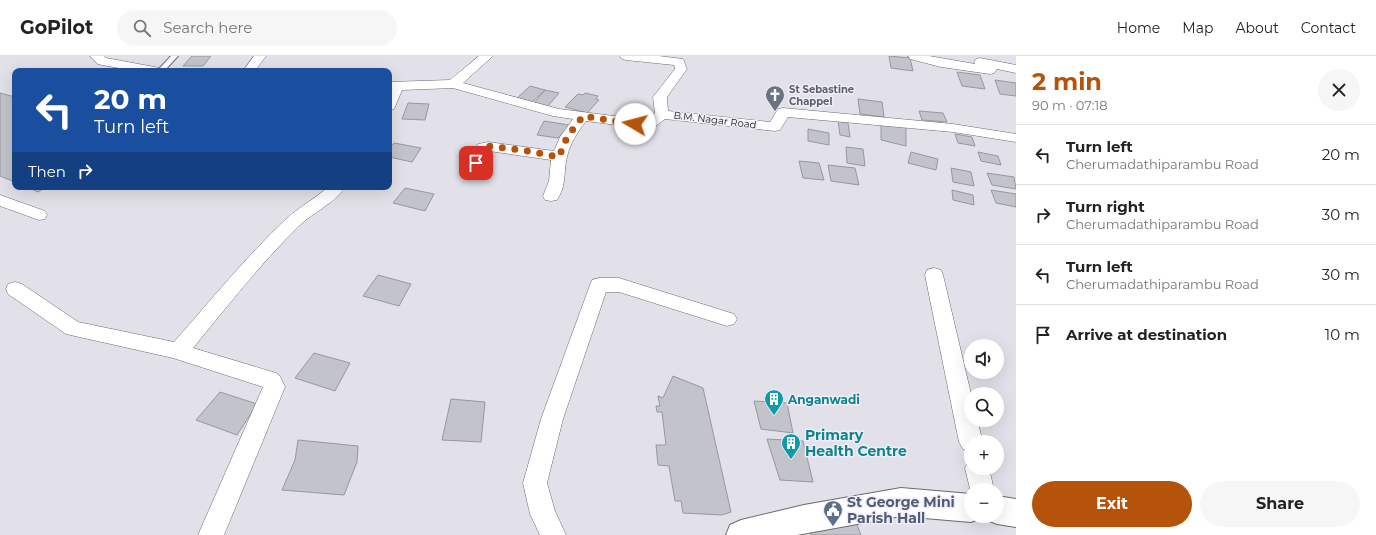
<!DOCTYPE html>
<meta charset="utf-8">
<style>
body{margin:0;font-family:Montserrat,sans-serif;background:#f6f6f6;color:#222;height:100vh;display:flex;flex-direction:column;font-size:15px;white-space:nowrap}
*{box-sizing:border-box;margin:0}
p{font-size:13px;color:#767676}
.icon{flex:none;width:22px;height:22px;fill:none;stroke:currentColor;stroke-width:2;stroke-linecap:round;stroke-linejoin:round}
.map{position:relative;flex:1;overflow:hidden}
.side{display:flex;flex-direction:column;background:#fff;width:360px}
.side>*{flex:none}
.guide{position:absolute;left:12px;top:12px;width:380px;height:122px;border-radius:8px;box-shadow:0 4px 16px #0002;background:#1a4fa0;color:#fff;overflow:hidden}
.controls{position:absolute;left:964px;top:283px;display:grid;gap:8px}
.controls a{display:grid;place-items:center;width:40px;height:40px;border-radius:50%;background:#fff;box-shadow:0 4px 16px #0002;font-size:20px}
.pin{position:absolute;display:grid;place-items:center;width:34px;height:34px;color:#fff;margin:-17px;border-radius:8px;box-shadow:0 2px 6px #0006}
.me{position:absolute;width:44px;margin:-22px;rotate:278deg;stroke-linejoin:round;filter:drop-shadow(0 0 3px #0008)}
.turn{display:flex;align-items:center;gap:14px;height:84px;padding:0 16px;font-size:18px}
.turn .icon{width:52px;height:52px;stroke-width:2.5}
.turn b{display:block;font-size:28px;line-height:34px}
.then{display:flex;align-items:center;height:38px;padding:0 16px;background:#0003;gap:8px;font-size:15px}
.round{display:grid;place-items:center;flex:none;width:42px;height:42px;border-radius:21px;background:#f6f6f6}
.overview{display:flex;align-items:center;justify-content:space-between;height:68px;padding:0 16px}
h1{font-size:24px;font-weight:700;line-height:30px;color:#b45309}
.button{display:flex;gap:8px;margin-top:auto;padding:8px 16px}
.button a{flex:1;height:46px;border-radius:24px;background:#b45309;color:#fff;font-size:16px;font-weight:700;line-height:46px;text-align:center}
.button a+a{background:#f6f6f6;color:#222}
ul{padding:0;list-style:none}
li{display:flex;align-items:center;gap:12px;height:60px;padding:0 16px;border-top:1px solid #e0e0e0}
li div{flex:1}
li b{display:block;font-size:15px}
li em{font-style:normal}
header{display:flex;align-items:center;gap:24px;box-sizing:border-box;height:56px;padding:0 20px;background:#fff;border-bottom:1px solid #e0e0e0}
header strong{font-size:19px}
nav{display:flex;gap:22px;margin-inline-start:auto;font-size:14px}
.search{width:280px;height:36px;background:#f6f6f6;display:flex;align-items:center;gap:10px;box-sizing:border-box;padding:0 14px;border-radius:22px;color:#767676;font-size:15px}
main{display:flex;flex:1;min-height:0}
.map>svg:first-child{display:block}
.building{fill:#c2c3cb;stroke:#97989f}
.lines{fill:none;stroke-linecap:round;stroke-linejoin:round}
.service-casing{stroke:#6c6a71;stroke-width:2}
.minor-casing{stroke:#6c6a71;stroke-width:1}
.tertiary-casing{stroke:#6c6a71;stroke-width:2}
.service{fill:#fff;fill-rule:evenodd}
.minor{fill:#fff;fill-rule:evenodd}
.tertiary{fill:#fff;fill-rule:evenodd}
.route{stroke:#b45309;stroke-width:7;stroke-dasharray:0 12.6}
.labels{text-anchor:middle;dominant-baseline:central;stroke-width:3;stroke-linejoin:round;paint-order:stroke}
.far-worship-label{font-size:10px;font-weight:bold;fill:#5b616d;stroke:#efeef6;text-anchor:start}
.far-street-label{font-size:10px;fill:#262629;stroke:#efeef6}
.culture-label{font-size:12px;font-weight:bold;fill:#0d838f;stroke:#efeef6;text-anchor:start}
.near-culture-label{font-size:14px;font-weight:bold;fill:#0d838f;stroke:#efeef6;text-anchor:start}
.near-service-label{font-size:14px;font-weight:bold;fill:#4e5e75;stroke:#efeef6;text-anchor:start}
</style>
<header>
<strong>GoPilot</strong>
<div class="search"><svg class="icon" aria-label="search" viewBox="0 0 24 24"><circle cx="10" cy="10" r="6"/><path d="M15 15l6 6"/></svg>Search here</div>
<nav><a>Home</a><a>Map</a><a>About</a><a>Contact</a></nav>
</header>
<main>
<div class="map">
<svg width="1016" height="479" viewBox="0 0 1016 479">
<rect width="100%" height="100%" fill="#e2e0e8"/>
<path class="building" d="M 192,0 L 211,0 L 203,10 L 183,10 Z
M 889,0 L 910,2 L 913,15 L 891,12 Z
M 957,16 L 980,19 L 985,33 L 962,30 Z
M 995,24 L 1016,27 L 1016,40 L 1000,38 Z
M 530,30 L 545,34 L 531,47 L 516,43 Z
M 545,34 L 559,37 L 548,50 L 534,47 Z
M 0,37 L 15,41 L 15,126 L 0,120 Z
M 585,37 L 598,40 L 596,43 L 599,44 L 587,57 L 565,51 L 578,38 L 583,39 Z
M 858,43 L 882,46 L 884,61 L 860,58 Z
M 408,47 L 429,48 L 425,64 L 402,63 Z
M 919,55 L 943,57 L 947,66 L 922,64 Z
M 544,65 L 569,69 L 558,82 L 537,79 Z
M 838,65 L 848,67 L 850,81 L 840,79 Z
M 881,67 L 906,71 L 906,90 L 881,84 Z
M 808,73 L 829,77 L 829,89 L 808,85 Z
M 955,78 L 972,81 L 975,90 L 958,87 Z
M 394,87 L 421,92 L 412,106 L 389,101 L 389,93 Z
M 846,91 L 863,93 L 865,110 L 847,107 Z
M 911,96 L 938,103 L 936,114 L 908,107 Z
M 978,96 L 998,100 L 1001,109 L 981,105 Z
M 799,105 L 819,107 L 824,124 L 803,122 Z
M 828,109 L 855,112 L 859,129 L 831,125 Z
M 951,112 L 971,116 L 974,130 L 953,126 Z
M 987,117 L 1014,121 L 1016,133 L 992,129 Z
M 27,131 L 46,131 L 38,136 Z
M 405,132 L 434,138 L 425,155 L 393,147 Z
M 952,134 L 973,139 L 974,149 L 953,144 Z
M 991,134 L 1016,138 L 1016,151 L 996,147 Z
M 378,219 L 411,228 L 399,250 L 363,240 Z
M 314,297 L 350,307 L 335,335 L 295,322 Z
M 673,320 L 703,332 L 731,456 L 722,459 L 683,457 L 681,445 L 675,445 L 669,410 L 658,409 L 656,389 L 666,389 L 662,356 L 657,356 L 656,350 L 660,350 L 658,340 L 663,342 Z
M 220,336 L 257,348 L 237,379 L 196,364 Z
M 451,343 L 485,346 L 481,386 L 442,384 Z
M 754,345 L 787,347 L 793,377 L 761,373 Z
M 767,383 L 803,385 L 813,426 L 780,424 Z
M 298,384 L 358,390 L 357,406 L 344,439 L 282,434 L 295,404 Z
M 806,463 L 855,464 L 861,479 L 811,479 Z"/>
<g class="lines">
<g class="service-casing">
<path id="service" d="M 171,0 L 178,0 L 164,15 L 157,15 Z"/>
</g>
<g class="minor-casing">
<path id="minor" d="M 90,0 L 104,0 L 106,2 L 160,12 L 162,15 L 136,15 L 102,9 L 98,8 Z
M 254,0 L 266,0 L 255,15 L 243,15 Z
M 479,0 L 493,0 L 463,27 L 559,53 L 645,64 L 655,57 L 653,41 L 675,13 L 674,9 L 626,4 L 622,3 L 620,0 L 659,0 L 683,3 L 687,13 L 667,41 L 668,55 L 770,66 L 778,53 L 783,52 L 953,68 L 1016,78 L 1016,86 L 953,76 L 788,61 L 780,74 L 775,75 L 665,63 L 653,72 L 648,73 L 586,65 C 578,76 570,87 567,101 C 563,117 567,129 557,144 L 551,145 L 545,144 L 543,140 L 549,125 L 551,104 L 489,95 L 481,110 L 476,112 L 471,110 L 468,107 L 478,88 L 488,86 L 554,95 L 560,81 L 573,63 L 553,60 L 453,32 L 402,34 L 394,53 L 389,54 L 389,26 L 450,24 Z
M 908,0 L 929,0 L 975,8 L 974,6 L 976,3 L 980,2 L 1016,9 L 1016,17 L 997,13 L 994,17 L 990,18 L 941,11 L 910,3 Z
M 328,131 L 345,131 C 333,149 313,156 299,170 C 260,208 227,251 193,292 L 276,317 L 280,320 L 285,331 L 224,479 L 198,479 L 263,331 L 173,302 L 66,278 L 8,238 L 6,233 L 8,228 L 15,226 L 22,228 L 78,266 L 174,286 C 211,244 246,201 286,163 C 299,151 315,143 328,131 Z
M 0,139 L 45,155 L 47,159 L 45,163 L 39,164 L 0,150 Z
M 934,212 L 941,214 L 943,219 L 971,338 L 971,364 L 977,364 L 983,386 L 971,386 L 971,396 L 963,393 L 959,386 L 925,219 L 927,214 Z
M 599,222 L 619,222 L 734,258 L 737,263 L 734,268 L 727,270 L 619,236 L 606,236 L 563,363 L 547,427 L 555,455 L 566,479 L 540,479 L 530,458 L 523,427 L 541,363 L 590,229 L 592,224 Z
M 971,403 L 971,412 L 989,412 L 994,434 L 971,434 L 971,437 L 965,412 L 969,404 Z"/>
</g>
<g class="tertiary-casing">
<path id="tertiary" d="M 901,432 L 971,438 L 971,460 L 982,460 L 981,462 L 971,466 L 901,460 L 797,479 L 726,479 L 730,469 L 741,464 L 804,449 Z
M 997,440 L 1016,443 L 1016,471 L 997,468 L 987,464 L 985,460 L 997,460 Z"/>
</g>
<use href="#service" class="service"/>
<use href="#minor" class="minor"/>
<use href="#tertiary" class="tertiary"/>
</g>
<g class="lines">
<path class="route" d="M 476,107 L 483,90 L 488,90 L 528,95 L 559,101 L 567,81 L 583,60 L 635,68"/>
</g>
<defs>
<g id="church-pin" transform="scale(1)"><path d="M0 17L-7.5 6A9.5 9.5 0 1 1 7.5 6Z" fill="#6b7280" stroke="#efeef6"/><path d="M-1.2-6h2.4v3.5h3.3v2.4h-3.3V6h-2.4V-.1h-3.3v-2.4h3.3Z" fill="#fff"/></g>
<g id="building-pin" transform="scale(1)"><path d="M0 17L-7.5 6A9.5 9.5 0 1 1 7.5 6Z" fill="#0f9aa8" stroke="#efeef6"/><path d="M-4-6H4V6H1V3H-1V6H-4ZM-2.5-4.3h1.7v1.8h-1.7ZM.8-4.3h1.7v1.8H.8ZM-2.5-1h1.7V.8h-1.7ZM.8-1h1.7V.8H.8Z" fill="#fff"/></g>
<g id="civic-pin" transform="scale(1)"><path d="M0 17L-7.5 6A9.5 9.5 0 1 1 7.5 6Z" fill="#5c6f8a" stroke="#efeef6"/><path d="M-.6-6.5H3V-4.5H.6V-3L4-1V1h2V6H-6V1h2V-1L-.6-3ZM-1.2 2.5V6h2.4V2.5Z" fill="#fff"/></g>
</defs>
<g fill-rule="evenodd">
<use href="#church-pin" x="775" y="39"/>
<use href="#building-pin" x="774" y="343"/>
<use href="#building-pin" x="791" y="387"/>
<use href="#civic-pin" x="833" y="454"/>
</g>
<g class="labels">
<g class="far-worship-label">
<text x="789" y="33">St Sebastine<tspan x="789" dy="12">Chappel</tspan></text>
</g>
<g class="far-street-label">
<text transform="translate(715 64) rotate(7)">B.M. Nagar Road</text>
</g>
<g class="culture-label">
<text x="788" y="343">Anganwadi</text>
</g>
<g class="near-culture-label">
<text x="805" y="379">Primary<tspan x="805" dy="16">Health Centre</tspan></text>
</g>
<g class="near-service-label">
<text x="847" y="446">St George Mini<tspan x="847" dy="16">Parish Hall</tspan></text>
</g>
</g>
</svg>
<div class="controls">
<a><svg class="icon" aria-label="sound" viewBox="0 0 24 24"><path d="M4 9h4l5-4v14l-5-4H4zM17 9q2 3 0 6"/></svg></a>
<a><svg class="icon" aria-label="search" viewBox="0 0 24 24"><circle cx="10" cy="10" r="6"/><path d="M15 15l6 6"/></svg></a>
<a>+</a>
<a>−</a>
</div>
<div class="pin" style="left:476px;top:107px;background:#d93025"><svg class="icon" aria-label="arrive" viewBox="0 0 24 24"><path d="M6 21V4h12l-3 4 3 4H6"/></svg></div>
<svg class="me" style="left:635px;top:68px" viewBox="-20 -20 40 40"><circle r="19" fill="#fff"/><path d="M0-13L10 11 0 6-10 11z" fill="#b45309"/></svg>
<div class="guide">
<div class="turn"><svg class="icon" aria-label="left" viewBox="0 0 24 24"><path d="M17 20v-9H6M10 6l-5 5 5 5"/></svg><div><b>20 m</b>Turn left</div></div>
<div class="then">Then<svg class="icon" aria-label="right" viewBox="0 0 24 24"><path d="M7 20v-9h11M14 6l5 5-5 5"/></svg></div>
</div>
</div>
<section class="side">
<div class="overview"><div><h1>2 min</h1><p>90 m · 07:18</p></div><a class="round"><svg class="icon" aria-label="close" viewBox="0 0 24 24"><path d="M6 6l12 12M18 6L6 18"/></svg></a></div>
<ul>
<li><svg class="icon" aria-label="left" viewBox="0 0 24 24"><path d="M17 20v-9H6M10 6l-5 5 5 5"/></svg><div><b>Turn left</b><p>Cherumadathiparambu Road</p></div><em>20 m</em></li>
<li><svg class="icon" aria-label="right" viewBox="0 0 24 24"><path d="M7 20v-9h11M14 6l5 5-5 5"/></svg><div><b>Turn right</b><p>Cherumadathiparambu Road</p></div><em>30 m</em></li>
<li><svg class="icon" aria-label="left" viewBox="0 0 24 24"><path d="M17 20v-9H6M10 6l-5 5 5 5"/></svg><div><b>Turn left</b><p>Cherumadathiparambu Road</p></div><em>30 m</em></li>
<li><svg class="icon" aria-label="arrive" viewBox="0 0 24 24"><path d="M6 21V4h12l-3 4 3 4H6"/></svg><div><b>Arrive at destination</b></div><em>10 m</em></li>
</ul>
<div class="button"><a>Exit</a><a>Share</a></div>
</section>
</main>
